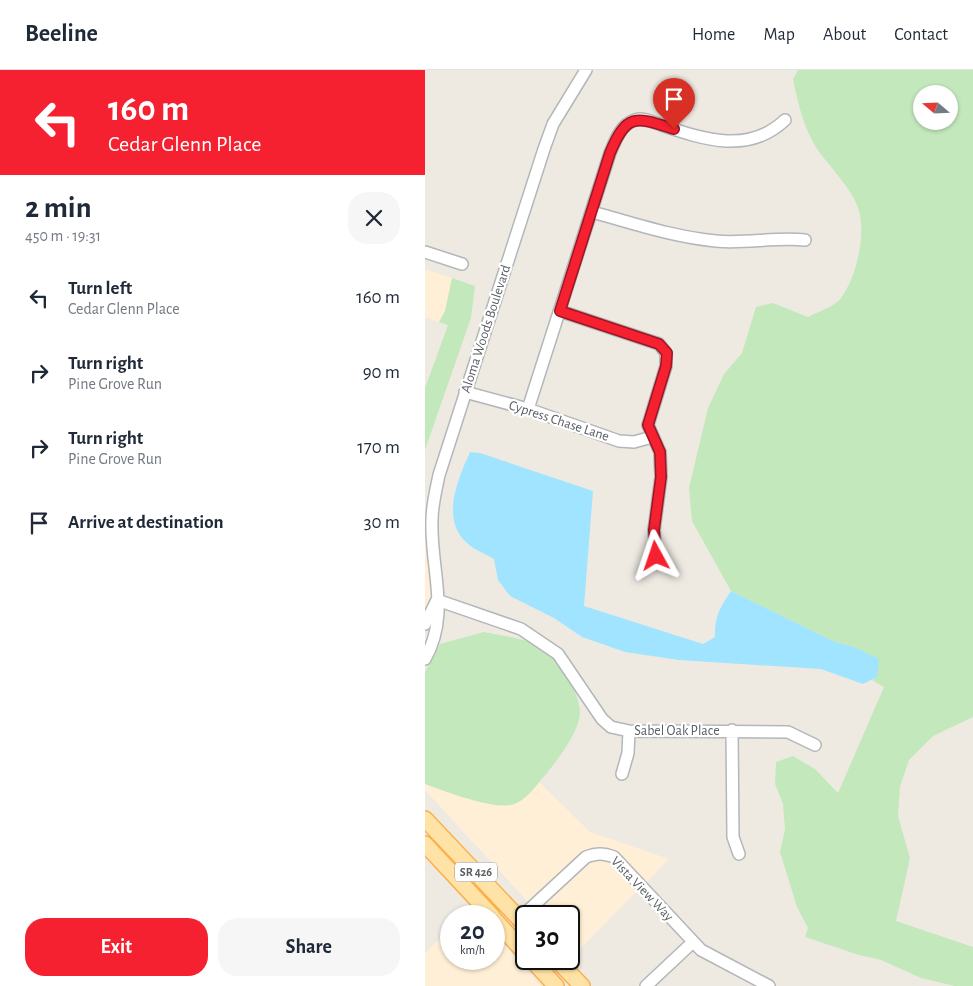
<!DOCTYPE html>
<meta charset="utf-8">
<style>
body{margin:0;font-family:"Alegreya Sans",sans-serif;background:#f6f6f7;color:#1f2937;height:100vh;display:flex;flex-direction:column;font-size:19px;white-space:nowrap}
*{box-sizing:border-box;margin:0}
p{font-size:16px;color:#747a83}
.icon{flex:none;width:28px;height:28px;fill:none;stroke:currentColor;stroke-width:2;stroke-linecap:round;stroke-linejoin:round}
.map{position:relative;flex:1;overflow:hidden}
.details{display:flex;flex-direction:column;background:#fff;width:425px}
.details>*{flex:none}
.guide{background:#f52131;color:#fff;overflow:hidden}
.needle{width:32px;rotate:289deg}
.buttons{position:absolute;left:488px;top:15px;display:grid;gap:10px}
.buttons a{display:grid;place-items:center;width:45px;height:45px;border-radius:50%;background:#fff;box-shadow:0 1px 4px #0004;font-size:25px}
.speed{position:absolute;left:15px;top:835px;display:flex;gap:10px;font-size:25px;font-weight:700;text-align:center}
.speed>*{display:grid;place-content:center;width:65px;height:65px;border-radius:50%;background:#fff;box-shadow:0 1px 4px #0004;line-height:1}
.speed small{font-size:12px;font-weight:400}
.speed .limit{border:2px solid #111;border-radius:8px;background:#fff;color:#111}
.pin{position:absolute;display:grid;place-items:center;width:42px;height:42px;color:#fff;margin:-51px -21px;border-radius:50% 50% 50% 0;rotate:-45deg;box-shadow:0 0 5px #0007}
.pin .icon{rotate:45deg}
.me{position:absolute;width:55px;margin:-28px;rotate:355deg;stroke-linejoin:round;filter:drop-shadow(0 0 4px #0008)}
.turn{display:flex;align-items:center;gap:18px;height:105px;padding:0 25px;font-size:22px}
.turn .icon{width:65px;height:65px;stroke-width:2.5}
.turn b{display:block;font-size:35px;line-height:42px}
.round{display:grid;place-items:center;flex:none;width:52px;height:52px;border-radius:20px;background:#f6f6f7}
.overview{display:flex;align-items:center;justify-content:space-between;height:85px;padding:0 25px}
h1{font-size:30px;font-weight:700;line-height:38px}
.action{display:flex;gap:10px;margin-top:auto;padding:10px 25px}
.action a{flex:1;height:58px;border-radius:20px;background:#f52131;color:#fff;font-size:20px;font-weight:700;line-height:58px;text-align:center}
.action a+a{background:#f6f6f7;color:#1f2937}
ul{padding:0;list-style:none}
li{display:flex;align-items:center;gap:15px;height:75px;padding:0 25px}
li div{flex:1}
li b{display:block;font-size:19px}
li em{font-style:normal}
header{display:flex;align-items:center;gap:30px;box-sizing:border-box;height:70px;padding:0 25px;background:#fff;border-bottom:1px solid #e0e1e3}
header strong{font-size:24px}
nav{display:flex;gap:28px;margin-inline-start:auto;font-size:18px}
main{display:flex;flex:1;min-height:0}
.map>svg:first-child{display:block}
.commercial{fill:#ffefd6}
.green{fill:#c3e8bc;fill-rule:evenodd}
.water{fill:#a1e4ff}
.lines{fill:none;stroke-linecap:round;stroke-linejoin:round}
.minor-casing{stroke:#b3b7ba;stroke-width:14}
.major-casing{stroke:#fbb04e;stroke-width:18}
.minor{stroke:#fff;stroke-width:11}
.major{stroke:#ffe3a6;stroke-width:15}
.route-casing{stroke:#9f1520;stroke-width:12}
.route{stroke:#f52131;stroke-width:9}
.labels{text-anchor:middle;dominant-baseline:central;stroke-width:4.5;stroke-linejoin:round;paint-order:stroke}
.shield{fill:#fff;stroke:#8c9092;stroke-width:1}
.shield-label{font-size:12px;font-weight:bold;fill:#5a6064}
.street-label{font-size:14px;fill:#5a6064;stroke:#fff}
</style>
<header>
<strong>Beeline</strong>
<nav><a>Home</a><a>Map</a><a>About</a><a>Contact</a></nav>
</header>
<main>
<section class="details">
<div class="guide">
<div class="turn"><svg class="icon" aria-label="left" viewBox="0 0 24 24"><path d="M17 20v-9H6M10 6l-5 5 5 5"/></svg><div><b>160 m</b>Cedar Glenn Place</div></div>
</div>
<div class="overview"><div><h1>2 min</h1><p>450 m · 19:31</p></div><a class="round"><svg class="icon" aria-label="close" viewBox="0 0 24 24"><path d="M6 6l12 12M18 6L6 18"/></svg></a></div>
<ul>
<li><svg class="icon" aria-label="left" viewBox="0 0 24 24"><path d="M17 20v-9H6M10 6l-5 5 5 5"/></svg><div><b>Turn left</b><p>Cedar Glenn Place</p></div><em>160 m</em></li>
<li><svg class="icon" aria-label="right" viewBox="0 0 24 24"><path d="M7 20v-9h11M14 6l5 5-5 5"/></svg><div><b>Turn right</b><p>Pine Grove Run</p></div><em>90 m</em></li>
<li><svg class="icon" aria-label="right" viewBox="0 0 24 24"><path d="M7 20v-9h11M14 6l5 5-5 5"/></svg><div><b>Turn right</b><p>Pine Grove Run</p></div><em>170 m</em></li>
<li><svg class="icon" aria-label="arrive" viewBox="0 0 24 24"><path d="M6 21V4h12l-3 4 3 4H6"/></svg><div><b>Arrive at destination</b></div><em>30 m</em></li>
</ul>
<div class="action"><a>Exit</a><a>Share</a></div>
</section>
<div class="map">
<svg width="548" height="916" viewBox="0 0 548 916">
<rect width="100%" height="100%" fill="#eeeae2"/>
<path class="commercial" d="M 0,199 L 27,208 L 20,241 L 14,252 L 0,247 Z
M 0,444 L 2,445 L 8,517 L 7,529 L 0,544 Z
M 114,712 L 165,762 L 244,789 L 220,814 L 180,779 L 161,781 L 104,833 L 0,720 L 0,714 L 25,723 L 95,731 Z
M 173,787 L 187,791 L 213,820 L 150,884 L 144,877 L 144,846 L 116,846 L 111,840 L 164,790 Z
M 26,858 L 26,889 L 69,889 L 69,863 L 116,916 L 0,916 L 0,883 Z"/>
<path class="green" d="M 373,0 L 548,0 L 548,647 L 508,666 L 484,690 L 475,717 L 473,746 L 485,788 L 471,851 L 548,877 L 548,916 L 530,916 L 496,908 L 456,890 L 434,885 L 380,867 L 383,858 L 372,837 L 355,782 L 360,759 L 358,734 L 350,714 L 351,692 L 368,686 L 390,699 L 413,723 L 459,617 L 447,610 L 452,607 L 429,577 L 408,571 L 306,521 L 267,451 L 264,418 L 283,338 L 299,304 L 317,283 L 331,237 L 348,233 L 383,247 C 392,242 409,237 416,228 C 431,208 441,166 434,141 C 428,118 401,94 389,74 C 378,55 372,30 368,9 ZM 496,24 L 524,24 L 524,51 L 496,51 Z
M 27,208 L 50,216 L 46,248 L 0,380 L 0,318 L 23,255 L 14,252 L 20,241 Z
M 59,562 C 76,566 96,567 111,575 C 131,584 155,621 155,643 C 154,662 133,689 122,703 C 112,714 100,733 85,735 C 66,739 19,721 0,714 L 0,602 L 15,574 Z"/>
<path class="water" d="M 45,382 L 55,383 L 168,421 L 159,536 L 278,574 L 290,567 C 289,548 295,537 306,521 L 408,571 L 429,577 L 454,589 L 452,607 L 438,614 L 396,599 L 254,590 L 200,582 L 157,567 L 129,548 L 85,526 L 73,510 L 69,489 C 61,484 49,480 42,473 C 15,449 33,409 45,382 Z"/>
<g class="lines">
<g class="minor-casing">
<path id="minor" d="M 167,142 C 208,153 248,167 291,171 C 319,174 350,167 380,170
M 0,182 L 37,194
M 135,241 L 234,274 L 241,283 L 241,296 L 223,355 L 235,382 L 236,407 L 229,460 L 231,486
M 40,322 L 103,339 L 194,371 L 209,372 L 227,367
M 103,339 L 185,83 C 190,71 196,54 210,50 C 218,47 228,52 236,55 C 278,69 323,85 360,50
M 12,530 L 96,559 L 133,584 L 177,649 L 186,657 L 204,661 L 363,662 L 390,675
M 0,554 L 12,530
M 0,589 C 26,543 5,499 7,450 C 7,435 11,420 14,405 L 119,79 L 128,54 L 161,0
M 307,660 L 308,767 L 314,784
M 197,704 L 203,683 L 204,661
M 94,849 L 161,787 C 172,783 178,783 189,787 L 276,880 L 344,916
M 221,916 L 268,872"/>
</g>
<g class="major-casing">
<path id="major" d="M 0,749 L 101,856
M 0,774 L 67,846
M 69,849 L 101,884
M 106,889 L 131,916
M 131,889 L 157,916"/>
</g>
<use href="#minor" class="minor"/>
<use href="#major" class="major"/>
</g>
<g class="lines">
<g class="route-casing">
<path id="route" d="M 231,486 L 229,460 L 236,407 L 235,382 L 223,355 L 241,296 L 242,283 L 234,274 L 135,241 L 185,83 C 202,42 211,47 249,59"/>
</g>
<use href="#route" class="route"/>
</g>
<g class="labels">
<rect class="shield" x="30" y="792.5" width="42" height="19" rx="4"/>
<g class="shield-label">
<text x="51" y="802">SR 426</text>
</g>
<g class="street-label">
<text transform="translate(61 259) rotate(-72)">Aloma Woods Boulevard</text>
<text transform="translate(134 351) rotate(18)">Cypress Chase Lane</text>
<text x="252" y="661">Sabel Oak Place</text>
<text transform="translate(217 819) rotate(46)">Vista View Way</text>
</g>
</g>
</svg>
<div class="buttons">
<a><svg class="needle" viewBox="-14 -14 28 28"><path d="M0-13l5 13h-10z" fill="#e53935"/><path d="M0 13l5-13h-10z" fill="#747a83"/></svg></a>
</div>
<div class="speed"><div>20<small>km/h</small></div><div class="limit">30</div></div>
<div class="pin" style="left:249px;top:59px;background:#d93025"><svg class="icon" aria-label="arrive" viewBox="0 0 24 24"><path d="M6 21V4h12l-3 4 3 4H6"/></svg></div>
<svg class="me" style="left:231px;top:486px" viewBox="-20 -20 40 40"><path d="M0-17L14 15 0 8-14 15z" fill="#f52131" stroke="#fff" stroke-width="4"/></svg>
</div>
</main>
